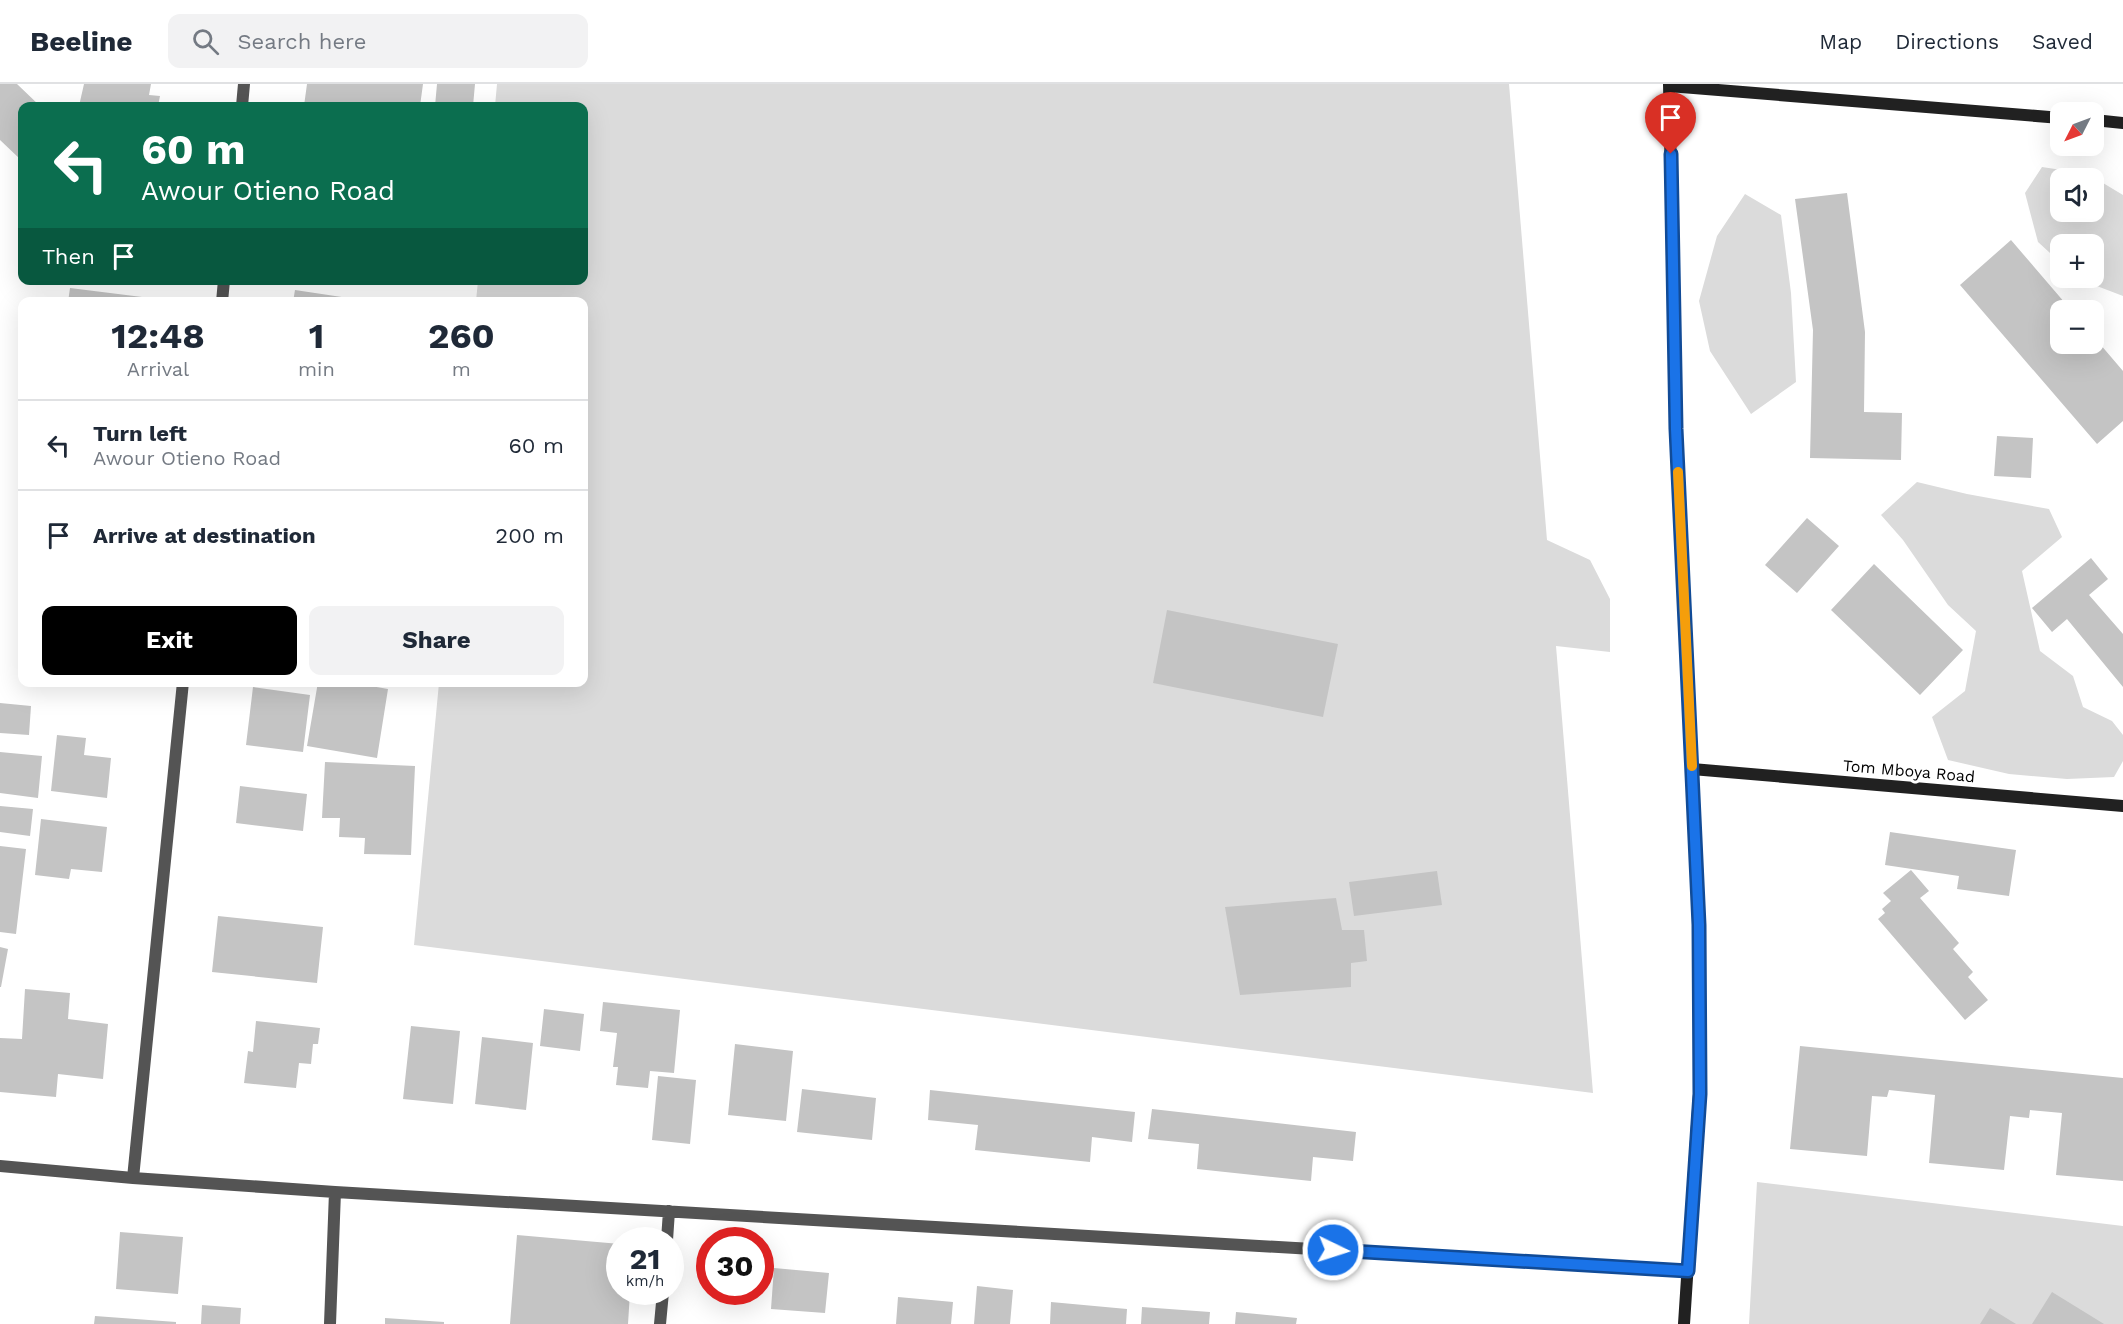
<!DOCTYPE html>
<meta charset="utf-8">
<style>
body{margin:0;font-family:"Work Sans",sans-serif;background:#f2f2f3;color:#1f2937;height:100vh;display:flex;flex-direction:column;font-size:22px;white-space:nowrap}
*{box-sizing:border-box;margin:0}
p{font-size:20px;color:#747a83}
.icon{flex:none;width:33px;height:33px;fill:none;stroke:currentColor;stroke-width:2;stroke-linecap:round;stroke-linejoin:round}
.map{position:relative;flex:1;overflow:hidden}
.side{position:absolute;left:18px;top:213px;width:570px;height:390px;display:flex;flex-direction:column;background:#fff;border-radius:12px;box-shadow:0 6px 24px #0002}
.side>*{flex:none}
.hud{position:absolute;left:18px;top:18px;width:570px;height:183px;border-radius:12px;box-shadow:0 6px 24px #0002;background:#0b6e4f;color:#fff;overflow:hidden}
.needle{width:39px;rotate:228deg}
.controls{position:absolute;left:2050px;top:18px;display:grid;gap:12px}
.controls a{display:grid;place-items:center;width:54px;height:54px;border-radius:12px;background:#fff;box-shadow:0 6px 24px #0002;font-size:30px}
.speed{position:absolute;left:606px;top:1143px;display:flex;gap:12px;font-size:30px;font-weight:700;text-align:center}
.speed>*{display:grid;place-content:center;width:78px;height:78px;border-radius:50%;background:#fff;box-shadow:0 6px 24px #0002;line-height:1}
.speed small{font-size:15px;font-weight:400}
.speed .limit{border:9px solid #d22;background:#fff;color:#111}
.pin{position:absolute;display:grid;place-items:center;width:51px;height:51px;color:#fff;margin:-62px -26px;border-radius:50% 50% 50% 0;rotate:-45deg;box-shadow:0 0 6px #0007}
.pin .icon{rotate:45deg}
.me{position:absolute;width:66px;margin:-33px;rotate:94deg;stroke-linejoin:round;filter:drop-shadow(0 0 4px #0008)}
.turn{display:flex;align-items:center;gap:21px;height:126px;padding:0 24px;font-size:27px}
.turn .icon{width:78px;height:78px;stroke-width:2.5}
.turn b{display:block;font-size:42px;line-height:51px}
.then{display:flex;align-items:center;height:57px;padding:0 24px;background:#0003;gap:12px;font-size:22px}
.eta{display:flex;justify-content:space-evenly;align-items:center;height:102px;text-align:center}
.eta b{font-size:36px;font-weight:700;line-height:42px}
.button{display:flex;gap:12px;margin-top:auto;padding:12px 24px}
.button a{flex:1;height:69px;border-radius:12px;background:#000;color:#fff;font-size:24px;font-weight:700;line-height:69px;text-align:center}
.button a+a{background:#f2f2f3;color:#1f2937}
ul{padding:0;list-style:none}
li{display:flex;align-items:center;gap:18px;height:90px;padding:0 24px;border-top:2px solid #e0e1e3}
li div{flex:1}
li b{display:block;font-size:22px}
li em{font-style:normal}
header{display:flex;align-items:center;gap:36px;box-sizing:border-box;height:84px;padding:0 30px;background:#fff;border-bottom:2px solid #e0e1e3}
header strong{font-size:28px}
nav{display:flex;gap:33px;margin-inline-start:auto;font-size:21px}
.search{width:420px;height:54px;background:#f2f2f3;display:flex;align-items:center;gap:15px;box-sizing:border-box;padding:0 21px;border-radius:12px;color:#747a83;font-size:22px}
.map>svg:first-child{display:block}
.green{fill:#dbdbdb;fill-rule:evenodd}
.building{fill:#c4c4c4}
.lines{fill:none;stroke-linecap:round;stroke-linejoin:round}
.street{stroke:#545454;stroke-width:12}
.secondary{stroke:#212121;stroke-width:12}
.route-casing{stroke:#114b97;stroke-width:15}
.route{stroke:#1a73e8;stroke-width:10}
.slow{stroke:#f59e0b;stroke-width:10}
.labels{text-anchor:middle;dominant-baseline:central;stroke-width:6;stroke-linejoin:round;paint-order:stroke}
.street-label{font-size:16px;fill:#000;stroke:#fff}
</style>
<header>
<strong>Beeline</strong>
<div class="search"><svg class="icon" aria-label="search" viewBox="0 0 24 24"><circle cx="10" cy="10" r="6"/><path d="M15 15l6 6"/></svg>Search here</div>
<nav><a>Map</a><a>Directions</a><a>Saved</a></nav>
</header>
<div class="map">
<svg width="2123" height="1240" viewBox="0 0 2123 1240">
<rect width="100%" height="100%" fill="#fff"/>
<path class="green" d="M 497,0 L 1509,0 L 1547,456 L 1590,476 L 1610,515 L 1610,568 L 1556,562 L 1593,1009 L 414,861 L 439,599 L 584,598 L 584,218 L 476,217 L 478,197 L 584,196 L 584,22 L 495,22 Z
M 2042,83 L 2088,90 L 2123,111 L 2123,212 L 2076,194 L 2094,194 L 2094,160 L 2061,160 L 2061,179 L 2038,158 L 2025,109 ZM 2094,94 L 2094,128 L 2061,128 L 2061,94 Z
M 1745,110 L 1781,131 L 1791,209 L 1796,298 L 1751,330 L 1710,267 L 1699,217 L 1717,152 Z
M 1917,398 L 1967,410 L 2049,425 L 2062,453 L 2022,487 L 2040,567 L 2073,592 L 2083,623 L 2112,637 L 2123,651 L 2123,677 L 2114,693 L 2067,695 L 2009,690 L 1948,676 L 1932,633 L 1965,607 L 1976,547 L 1948,521 L 1903,456 L 1881,431 Z
M 1757,1098 L 2123,1142 L 2123,1240 L 1749,1240 Z"/>
<path class="building" d="M 0,0 L 17,0 L 40,22 L 22,22 L 22,72 L 20,75 L 0,56 Z
M 84,0 L 151,0 L 149,11 L 160,12 L 158,22 L 79,22 Z
M 307,0 L 423,0 L 420,22 L 304,22 Z
M 437,0 L 475,0 L 473,22 L 435,22 Z
M 1847,109 L 1865,248 L 1864,328 L 1902,329 L 1901,376 L 1810,374 L 1813,246 L 1795,115 Z
M 2011,156 L 2071,226 L 2061,226 L 2061,260 L 2094,260 L 2094,253 L 2123,287 L 2123,337 L 2097,360 L 1960,201 Z
M 70,204 L 158,215 L 158,218 L 68,218 Z
M 295,206 L 355,215 L 355,218 L 293,218 Z
M 1997,352 L 2033,354 L 2031,394 L 1994,392 Z
M 1807,434 L 1839,462 L 1797,509 L 1765,481 Z
M 2091,474 L 2108,495 L 2089,511 L 2123,550 L 2123,603 L 2067,535 L 2052,548 L 2032,524 Z
M 1874,480 L 1963,566 L 1920,611 L 1831,526 Z
M 1167,526 L 1338,560 L 1323,633 L 1153,599 Z
M 318,598 L 348,598 L 388,605 L 377,674 L 307,662 Z
M 253,603 L 310,611 L 303,668 L 246,661 Z
M 0,619 L 31,622 L 29,651 L 0,649 Z
M 57,651 L 86,654 L 84,671 L 111,674 L 107,714 L 51,707 Z
M 0,668 L 42,672 L 38,714 L 0,709 Z
M 325,678 L 415,682 L 411,771 L 364,770 L 365,754 L 339,753 L 340,734 L 322,734 Z
M 240,702 L 307,710 L 303,747 L 236,739 Z
M 0,722 L 33,725 L 30,752 L 0,748 Z
M 41,735 L 107,743 L 102,788 L 71,785 L 69,795 L 35,791 Z
M 1890,748 L 2016,766 L 2009,812 L 1957,805 L 1959,792 L 1885,781 Z
M 0,762 L 26,765 L 16,850 L 0,848 Z
M 1911,786 L 1929,807 L 1920,814 L 1959,859 L 1953,865 L 1973,888 L 1968,893 L 1988,916 L 1965,936 L 1878,835 L 1885,829 L 1882,825 L 1891,817 L 1883,809 Z
M 1437,787 L 1442,821 L 1354,832 L 1349,798 Z
M 1336,814 L 1342,846 L 1364,846 L 1367,877 L 1351,879 L 1351,903 L 1240,911 L 1225,823 Z
M 218,832 L 323,843 L 317,899 L 212,888 Z
M 0,863 L 8,865 L 1,903 L 0,903 Z
M 25,905 L 70,909 L 68,935 L 108,940 L 103,995 L 58,990 L 56,1013 L 0,1008 L 0,954 L 22,955 Z
M 603,918 L 680,926 L 674,989 L 650,987 L 648,1004 L 616,1001 L 618,983 L 613,983 L 617,949 L 600,947 Z
M 544,925 L 584,930 L 580,967 L 540,962 Z
M 256,937 L 320,944 L 318,960 L 313,960 L 311,980 L 299,979 L 296,1004 L 244,999 L 248,967 L 253,968 Z
M 411,942 L 460,947 L 453,1020 L 403,1015 Z
M 482,953 L 533,959 L 526,1026 L 475,1020 Z
M 735,960 L 793,967 L 786,1037 L 728,1031 Z
M 1800,962 L 2123,994 L 2123,1097 L 2056,1091 L 2062,1029 L 2030,1026 L 2029,1034 L 2010,1032 L 2004,1086 L 1929,1079 L 1935,1011 L 1889,1006 L 1887,1013 L 1872,1012 L 1867,1072 L 1790,1065 Z
M 658,992 L 696,996 L 690,1060 L 652,1056 Z
M 802,1005 L 876,1014 L 872,1056 L 797,1048 Z
M 930,1006 L 1135,1028 L 1132,1058 L 1092,1053 L 1090,1078 L 975,1066 L 978,1041 L 928,1036 Z
M 1152,1025 L 1356,1048 L 1353,1077 L 1313,1073 L 1311,1097 L 1197,1085 L 1199,1060 L 1148,1055 Z
M 120,1148 L 183,1153 L 178,1210 L 116,1205 Z
M 517,1151 L 620,1160 L 620,1208 L 630,1208 L 628,1240 L 510,1240 Z
M 774,1184 L 829,1189 L 825,1229 L 771,1225 Z
M 977,1202 L 1013,1206 L 1010,1240 L 974,1240 Z
M 2052,1208 L 2104,1240 L 2032,1240 Z
M 898,1213 L 953,1218 L 951,1240 L 896,1240 Z
M 1051,1218 L 1127,1225 L 1126,1240 L 1050,1240 Z
M 202,1221 L 241,1224 L 240,1240 L 201,1240 Z
M 1142,1223 L 1210,1228 L 1209,1240 L 1141,1240 Z
M 1990,1224 L 2016,1240 L 1980,1240 Z
M 1236,1228 L 1297,1234 L 1296,1240 L 1235,1240 Z
M 95,1232 L 176,1238 L 176,1240 L 94,1240 Z
M 385,1234 L 444,1238 L 444,1240 L 385,1240 Z"/>
<g class="lines">
<path class="street" d="M 242,22 L 244,0
M 222,218 L 224,196
M 0,1082 L 133,1094 L 335,1108 L 1688,1187
M 133,1094 L 183,598
M 667,1156 L 669,1127
M 330,1240 L 335,1108
M 660,1240 L 663,1208"/>
<path class="secondary" d="M 1669,0 L 1676,345 L 1699,841 L 1699,1010 L 1684,1240
M 1669,2 L 2061,34
M 2094,36 L 2123,39
M 1692,685 L 2123,722"/>
</g>
<g class="lines">
<g class="route-casing">
<path id="route" d="M 1333,1166 L 1688,1187 L 1700,1010 L 1699,841 L 1676,345 L 1671,70"/>
</g>
<use href="#route" class="route"/>
<path class="slow" d="M 1678,388 L 1692,682"/>
</g>
<g class="labels">
<g class="street-label">
<text transform="translate(1909 687) rotate(5)">Tom Mboya Road</text>
</g>
</g>
</svg>
<div class="controls">
<a><svg class="needle" viewBox="-14 -14 28 28"><path d="M0-13l5 13h-10z" fill="#e53935"/><path d="M0 13l5-13h-10z" fill="#747a83"/></svg></a>
<a><svg class="icon" aria-label="sound" viewBox="0 0 24 24"><path d="M4 9h4l5-4v14l-5-4H4zM17 9q2 3 0 6"/></svg></a>
<a>+</a>
<a>−</a>
</div>
<div class="speed"><div>21<small>km/h</small></div><div class="limit">30</div></div>
<div class="pin" style="left:1671px;top:70px;background:#d93025"><svg class="icon" aria-label="arrive" viewBox="0 0 24 24"><path d="M6 21V4h12l-3 4 3 4H6"/></svg></div>
<svg class="me" style="left:1333px;top:1166px" viewBox="-20 -20 40 40"><circle r="17" fill="#1a73e8" stroke="#fff" stroke-width="3"/><path d="M0-11L8 9 0 5-8 9z" fill="#fff"/></svg>
<div class="hud">
<div class="turn"><svg class="icon" aria-label="left" viewBox="0 0 24 24"><path d="M17 20v-9H6M10 6l-5 5 5 5"/></svg><div><b>60 m</b>Awour Otieno Road</div></div>
<div class="then">Then<svg class="icon" aria-label="arrive" viewBox="0 0 24 24"><path d="M6 21V4h12l-3 4 3 4H6"/></svg></div>
</div>
<section class="side">
<div class="eta">
<div><b>12:48</b><p>Arrival</p></div>
<div><b>1</b><p>min</p></div>
<div><b>260</b><p>m</p></div>
</div>
<ul>
<li><svg class="icon" aria-label="left" viewBox="0 0 24 24"><path d="M17 20v-9H6M10 6l-5 5 5 5"/></svg><div><b>Turn left</b><p>Awour Otieno Road</p></div><em>60 m</em></li>
<li><svg class="icon" aria-label="arrive" viewBox="0 0 24 24"><path d="M6 21V4h12l-3 4 3 4H6"/></svg><div><b>Arrive at destination</b></div><em>200 m</em></li>
</ul>
<div class="button"><a>Exit</a><a>Share</a></div>
</section>
</div>
